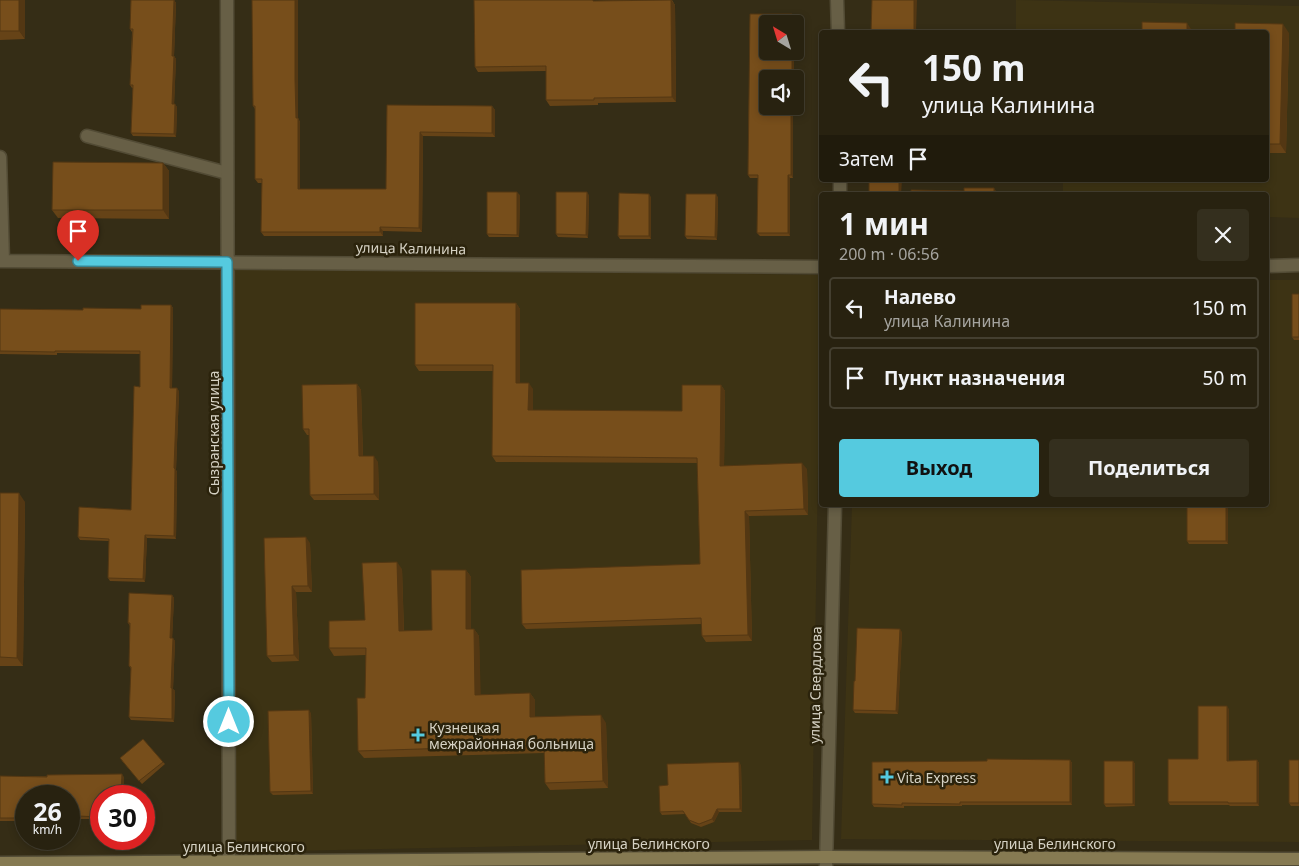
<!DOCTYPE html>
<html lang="ru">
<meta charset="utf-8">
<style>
body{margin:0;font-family:"Noto Sans",sans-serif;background:#342f1e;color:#f1f3f6;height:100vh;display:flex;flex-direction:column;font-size:19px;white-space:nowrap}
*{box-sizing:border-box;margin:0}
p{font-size:16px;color:#a5a49f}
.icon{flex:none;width:28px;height:28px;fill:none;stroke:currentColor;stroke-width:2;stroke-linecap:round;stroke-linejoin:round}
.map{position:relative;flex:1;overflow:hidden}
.details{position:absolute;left:819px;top:192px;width:450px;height:315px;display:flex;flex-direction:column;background:#282210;border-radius:5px;box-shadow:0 2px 8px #0003,0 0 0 1px #443f30}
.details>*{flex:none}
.guide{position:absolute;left:819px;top:30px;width:450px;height:152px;border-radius:5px;box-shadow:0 2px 8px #0003,0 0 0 1px #443f30;background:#282210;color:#f1f3f6;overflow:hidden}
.needle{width:32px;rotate:322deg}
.fabs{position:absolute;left:759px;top:15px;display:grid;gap:10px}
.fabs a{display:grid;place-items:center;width:45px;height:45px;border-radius:5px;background:#282210;box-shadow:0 2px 8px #0003,0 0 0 1px #443f30;font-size:25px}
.speed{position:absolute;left:15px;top:785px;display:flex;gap:10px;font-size:25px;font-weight:700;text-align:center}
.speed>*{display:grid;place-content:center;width:65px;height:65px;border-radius:50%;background:#282210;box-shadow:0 2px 8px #0003,0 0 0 1px #443f30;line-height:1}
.speed small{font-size:12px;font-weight:400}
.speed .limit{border:8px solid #d22;background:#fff;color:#111}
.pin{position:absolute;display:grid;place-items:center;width:42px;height:42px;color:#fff;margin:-51px -21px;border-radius:50% 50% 50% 0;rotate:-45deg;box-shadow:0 0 5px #0007}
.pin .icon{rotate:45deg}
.me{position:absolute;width:55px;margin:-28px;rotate:0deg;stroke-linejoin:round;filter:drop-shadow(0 0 4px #0008)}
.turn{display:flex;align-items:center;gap:18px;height:105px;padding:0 20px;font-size:22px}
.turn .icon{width:65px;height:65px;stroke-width:2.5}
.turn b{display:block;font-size:35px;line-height:42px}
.then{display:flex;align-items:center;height:48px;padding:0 20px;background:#0003;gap:10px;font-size:19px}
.round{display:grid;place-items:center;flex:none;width:52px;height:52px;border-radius:5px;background:#342f1e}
.head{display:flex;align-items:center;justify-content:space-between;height:85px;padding:0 20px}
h1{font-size:30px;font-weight:700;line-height:38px}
.primary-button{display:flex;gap:10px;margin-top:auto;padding:10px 20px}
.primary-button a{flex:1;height:58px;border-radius:5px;background:#55cadf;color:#111;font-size:20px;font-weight:700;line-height:58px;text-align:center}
.primary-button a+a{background:#342f1e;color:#f1f3f6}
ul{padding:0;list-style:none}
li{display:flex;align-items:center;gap:15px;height:62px;margin:0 10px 8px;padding:0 10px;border:2px solid #443f30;border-radius:5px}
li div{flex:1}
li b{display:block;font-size:19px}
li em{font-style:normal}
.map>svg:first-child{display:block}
.built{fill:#3d3314}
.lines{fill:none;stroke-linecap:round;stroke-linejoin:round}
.lane-casing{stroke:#524b35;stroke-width:15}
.street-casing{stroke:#524b35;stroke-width:15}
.secondary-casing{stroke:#524b35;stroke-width:15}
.lane{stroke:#675f46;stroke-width:12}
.street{stroke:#675f46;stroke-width:12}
.secondary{stroke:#867a52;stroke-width:12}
.wall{fill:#664317}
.shaded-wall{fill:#533713}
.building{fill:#774e1b;stroke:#533713}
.route-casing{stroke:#378391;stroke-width:12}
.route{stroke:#55cadf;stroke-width:9}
.poi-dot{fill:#55cadf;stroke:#2b230c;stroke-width:2}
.labels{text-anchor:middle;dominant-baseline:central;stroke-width:5;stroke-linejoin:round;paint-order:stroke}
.street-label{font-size:14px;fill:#d6d2c4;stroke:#2b230c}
.poi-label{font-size:14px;fill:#d6d2c4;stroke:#2b230c;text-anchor:start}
</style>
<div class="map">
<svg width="1299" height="866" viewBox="0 0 1299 866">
<rect width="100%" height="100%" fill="#352d16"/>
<path class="built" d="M 1016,0 L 1299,6 L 1299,218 L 1266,217 L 1266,195 L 1063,195 L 1063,180 L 1266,180 L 1266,32 L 1016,32 Z
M 234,267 L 821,275 L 812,840 L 236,852 Z
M 1266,280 L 1299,280 L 1299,842 L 841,839 L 852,505 L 1266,505 Z"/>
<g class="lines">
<g class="lane-casing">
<path id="lane" d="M 87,136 L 227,173"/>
</g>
<g class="street-casing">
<path id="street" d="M 227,0 L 229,866
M 837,0 L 838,32
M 0,157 L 3,261
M 840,180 L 840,195
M 0,261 L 821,267
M 1266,266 L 1299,265
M 826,866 L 835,505"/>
</g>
<g class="secondary-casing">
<path id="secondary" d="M 0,863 L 826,857 L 1299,859"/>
</g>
<use href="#lane" class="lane"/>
<use href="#street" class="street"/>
<use href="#secondary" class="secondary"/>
</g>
<path class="wall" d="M 0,0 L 25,39 L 0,40 Z
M 131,0 L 174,0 L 176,3 L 174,56 L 176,59 L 174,104 L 177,107 L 176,137 L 133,136 L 131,133 L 133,88 L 132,88 L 130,85 L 132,32 L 130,29 Z
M 252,0 L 298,0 L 298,118 L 300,122 L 300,189 L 386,189 L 387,105 L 492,106 L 495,110 L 495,137 L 423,136 L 422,232 L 383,231 L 383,236 L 264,236 L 261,232 L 262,183 L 258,183 L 255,179 L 255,109 L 253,106 Z
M 629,0 L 672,0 L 675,5 L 676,102 L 598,103 L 598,105 L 550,106 L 546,100 L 546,71 L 478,72 L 475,67 L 596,1 Z
M 750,14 L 792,14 L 795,17 L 794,24 L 768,24 L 768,51 L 794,51 L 794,79 L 768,79 L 768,106 L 793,106 L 793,178 L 790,178 L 790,236 L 760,236 L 757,233 L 758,178 L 750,178 L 748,175 Z
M 1266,32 L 1289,33 L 1286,153 L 1266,153 Z
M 163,163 L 169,171 L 169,219 L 58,218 L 52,210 Z
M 520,195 L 519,237 L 489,237 L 487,234 Z
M 589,195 L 588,238 L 558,237 L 556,234 Z
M 651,197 L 651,239 L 620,239 L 618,236 Z
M 718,197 L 717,240 L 687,239 L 685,236 Z
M 1299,294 L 1299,340 L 1294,340 L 1292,337 Z
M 516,303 L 520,309 L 520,383 L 533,389 L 533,410 L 682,411 L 721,385 L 725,391 L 724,466 L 807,469 L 808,515 L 749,516 L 752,641 L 706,642 L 702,636 L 701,624 L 526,629 L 522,624 L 700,564 L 697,463 L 496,462 L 492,456 L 493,371 L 419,371 L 415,365 Z
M 171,305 L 173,308 L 172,388 L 179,391 L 176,470 L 177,472 L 176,539 L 147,538 L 145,582 L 110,581 L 108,578 L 109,541 L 80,540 L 78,537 L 131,510 L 140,387 L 140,354 L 57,353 L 57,355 L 0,354 L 0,309 L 83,310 L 141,309 Z
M 357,384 L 361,390 L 363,456 L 378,462 L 379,500 L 314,500 L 310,495 L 309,435 L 307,435 L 303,429 Z
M 0,493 L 25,502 L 23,666 L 0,666 Z
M 1228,505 L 1228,544 L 1189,544 L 1187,541 Z
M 264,538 L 310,543 L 312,592 L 296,592 L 299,661 L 272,662 L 267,656 Z
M 402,569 L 404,631 L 432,630 L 466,570 L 471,577 L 471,629 L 474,629 L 479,636 L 480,695 L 530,693 L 535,700 L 535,717 L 606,723 L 608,788 L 550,790 L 545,783 L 544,753 L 364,758 L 358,751 L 365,698 L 366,655 L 334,656 L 329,648 L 365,620 Z
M 172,595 L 174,598 L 172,638 L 175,641 L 173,689 L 175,691 L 174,722 L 131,720 L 129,717 L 131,669 L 129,666 L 130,626 L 128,623 Z
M 902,632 L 898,714 L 855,713 L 853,710 L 855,681 Z
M 1229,709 L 1229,761 L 1257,760 L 1259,763 L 1259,806 L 1230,806 L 1229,805 L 1170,805 L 1168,802 L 1198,759 Z
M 311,713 L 313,794 L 273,795 L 270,792 Z
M 1070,760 L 1072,763 L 1072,805 L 962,805 L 962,806 L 904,806 L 904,808 L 874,807 L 872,804 L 987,761 Z
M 1299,760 L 1299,806 L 1291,806 L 1289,803 Z
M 122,761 L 163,762 L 165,764 L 142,784 Z
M 1133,761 L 1135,764 L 1135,806 L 1106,807 L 1104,804 Z
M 741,765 L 742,812 L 719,812 L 714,822 L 701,827 L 691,823 L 685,814 L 662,815 L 660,812 L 668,785 Z
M 0,776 L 124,777 L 101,796 L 101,819 L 79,819 L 79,821 L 69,821 L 69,796 L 26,796 L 26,821 L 0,821 Z"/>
<path class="shaded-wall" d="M 19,0 L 25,0 L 25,39 L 19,31 Z
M 174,0 L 176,3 L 174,56 L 176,59 L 174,107 L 172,104 L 172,56 Z
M 295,0 L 298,0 L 298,118 L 300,122 L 300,193 L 298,189 L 296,118 L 295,80 Z
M 671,0 L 675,5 L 676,102 L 672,97 Z
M 914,0 L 917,0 L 916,32 L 914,32 Z
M 792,14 L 795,17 L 794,24 L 792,24 Z
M 1187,23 L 1193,32 L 1187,32 Z
M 1283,24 L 1289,33 L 1286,153 L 1280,144 Z
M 792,51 L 794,51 L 794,79 L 792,79 Z
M 175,104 L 177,107 L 176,137 L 174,134 Z
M 492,106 L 495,110 L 495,137 L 492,133 Z
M 791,106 L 793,106 L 793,178 L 791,175 Z
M 420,132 L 423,136 L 422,232 L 419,228 Z
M 163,163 L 169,171 L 169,219 L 163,210 Z
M 788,175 L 790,178 L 790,236 L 788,233 Z
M 899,180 L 902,180 L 901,195 L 899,195 Z
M 994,188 L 996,191 L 996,195 L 994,195 Z
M 517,192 L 520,195 L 519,237 L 517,235 Z
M 587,192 L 589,195 L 588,238 L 586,235 Z
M 649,194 L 651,197 L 651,239 L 649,236 Z
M 716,194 L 718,197 L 717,240 L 715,237 Z
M 380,227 L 383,231 L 383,236 L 380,232 Z
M 516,303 L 520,309 L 520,389 L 516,383 Z
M 171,305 L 173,308 L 172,391 L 170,388 Z
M 529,383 L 533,389 L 533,416 L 528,410 Z
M 357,384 L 361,390 L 363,462 L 359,456 Z
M 721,385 L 725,391 L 724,472 L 720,466 Z
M 177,388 L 179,391 L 176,470 L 177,472 L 176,539 L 174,536 L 174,468 Z
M 374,456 L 378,462 L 379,500 L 374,494 Z
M 802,463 L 807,469 L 808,515 L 804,509 Z
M 19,493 L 25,502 L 23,666 L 17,658 Z
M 1226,505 L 1228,505 L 1228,544 L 1226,541 Z
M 745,511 L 749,516 L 752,641 L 748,635 Z
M 145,535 L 147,538 L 145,582 L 143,579 Z
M 306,537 L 310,543 L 312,592 L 308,586 Z
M 397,562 L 402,569 L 404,638 L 399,631 Z
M 466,570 L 471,577 L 471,636 L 466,629 Z
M 292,586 L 296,592 L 299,661 L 294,655 Z
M 172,595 L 174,598 L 172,641 L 170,638 Z
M 474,629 L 479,636 L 481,702 L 475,695 Z
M 900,629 L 902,632 L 898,714 L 896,711 Z
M 173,638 L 175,641 L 173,689 L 175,691 L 174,722 L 172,719 L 171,688 Z
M 530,693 L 535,700 L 535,725 L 530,717 Z
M 1227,706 L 1229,709 L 1229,764 L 1227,761 Z
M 309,710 L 311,713 L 313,794 L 311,791 Z
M 601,715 L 606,723 L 608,788 L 603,781 Z
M 1070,760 L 1072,763 L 1072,805 L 1070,802 Z
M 1257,760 L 1259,763 L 1259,806 L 1257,803 Z
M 1133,761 L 1135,764 L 1135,806 L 1133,804 Z
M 739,762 L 741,765 L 742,812 L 740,809 Z
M 122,774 L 124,777 L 124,796 L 121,796 Z
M 717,809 L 719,812 L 714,822 L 712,819 Z"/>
<path class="building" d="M 0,0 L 19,0 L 19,31 L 0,31 Z
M 131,0 L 174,0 L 172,56 L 174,56 L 172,104 L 175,104 L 174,134 L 131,133 L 133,85 L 130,85 L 133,29 L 130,29 Z
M 252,0 L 295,0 L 295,80 L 296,118 L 298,118 L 298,189 L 386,189 L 387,105 L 492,106 L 492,133 L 420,132 L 419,228 L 380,227 L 380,232 L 261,232 L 262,179 L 255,179 L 255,106 L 253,106 Z
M 474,0 L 593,0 L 593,1 L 671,0 L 672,97 L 594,98 L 594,100 L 546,100 L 546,66 L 475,67 Z
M 872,0 L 914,0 L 914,32 L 871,32 Z
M 750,14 L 792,14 L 792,24 L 768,24 L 768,51 L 792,51 L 792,79 L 768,79 L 768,106 L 791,106 L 791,175 L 788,175 L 788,233 L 757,233 L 758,175 L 748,175 Z
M 1142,22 L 1187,23 L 1187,32 L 1142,32 Z
M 1235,23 L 1283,24 L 1280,144 L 1266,144 L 1266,32 L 1235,32 Z
M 53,162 L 163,163 L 163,210 L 52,210 Z
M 869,180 L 899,180 L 899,195 L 869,195 Z
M 964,188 L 994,188 L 994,195 L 911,195 L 911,190 L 964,191 Z
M 487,192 L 517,192 L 517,235 L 487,234 Z
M 556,192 L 587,192 L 586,235 L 556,234 Z
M 619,193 L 649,194 L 649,236 L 618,236 Z
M 686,194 L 716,194 L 715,237 L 685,236 Z
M 1292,294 L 1299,294 L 1299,337 L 1292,337 Z
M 415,303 L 516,303 L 516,383 L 529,383 L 528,410 L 682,411 L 682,385 L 721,385 L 720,466 L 802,463 L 804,509 L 745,511 L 748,635 L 702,636 L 701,618 L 522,624 L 521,570 L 700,564 L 697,458 L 492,456 L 493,365 L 415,365 Z
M 141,305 L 171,305 L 170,388 L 177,388 L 174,468 L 175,469 L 174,536 L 145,535 L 143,579 L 108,578 L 109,539 L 78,537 L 79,507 L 131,510 L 134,386 L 140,387 L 140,351 L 55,351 L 55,352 L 0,351 L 0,309 L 83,310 L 83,308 L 141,309 Z
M 357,384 L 359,456 L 374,456 L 374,494 L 310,495 L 309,429 L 303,429 L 302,385 Z
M 0,493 L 19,493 L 17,658 L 0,657 Z
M 1187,505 L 1226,505 L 1226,541 L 1187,541 Z
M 306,537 L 308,586 L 292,586 L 294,655 L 267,656 L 264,538 Z
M 397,562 L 399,631 L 432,630 L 431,570 L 466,570 L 466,629 L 474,629 L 475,695 L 530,693 L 530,717 L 601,715 L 603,781 L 545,783 L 544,745 L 358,751 L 357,698 L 365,698 L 366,648 L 329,648 L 329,621 L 365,620 L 362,563 Z
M 129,593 L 172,595 L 170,638 L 173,638 L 171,688 L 172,688 L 172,719 L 129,717 L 131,667 L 129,666 L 130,623 L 128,623 Z
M 857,628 L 900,629 L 896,711 L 853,710 L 854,681 L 855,681 Z
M 1198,706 L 1227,706 L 1227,761 L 1257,760 L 1257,803 L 1228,803 L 1228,802 L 1168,802 L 1168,759 L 1198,759 Z
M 309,710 L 311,791 L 270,792 L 268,711 Z
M 143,739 L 163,762 L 139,781 L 120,758 Z
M 987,759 L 1070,760 L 1070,802 L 960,802 L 960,804 L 902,803 L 902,805 L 872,804 L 872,762 L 987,761 Z
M 1289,760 L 1299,760 L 1299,803 L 1289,803 Z
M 1104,761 L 1133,761 L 1133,804 L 1104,804 Z
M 739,762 L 740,809 L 717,809 L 712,819 L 699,824 L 689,820 L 683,811 L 660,812 L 659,786 L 668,785 L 667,764 Z
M 122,774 L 121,796 L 101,796 L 101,817 L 77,816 L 77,818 L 69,818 L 69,796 L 26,796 L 26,818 L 0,818 L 0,776 L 47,777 L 47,775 Z"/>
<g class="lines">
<g class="route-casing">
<path id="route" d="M 78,261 L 227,262 L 229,722"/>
</g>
<use href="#route" class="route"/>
</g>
<g class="poi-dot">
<path d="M415.5 727.5h5v5h5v5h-5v5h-5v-5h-5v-5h5z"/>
<path d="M884.5 769.5h5v5h5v5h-5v5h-5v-5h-5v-5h5z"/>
</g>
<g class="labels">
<g class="street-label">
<text transform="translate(411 248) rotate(1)">улица Калинина</text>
<text transform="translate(213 433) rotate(-90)">Сызранская улица</text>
<text transform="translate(815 685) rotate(-89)">улица Свердлова</text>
<text x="649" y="843">улица Белинского</text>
<text x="1055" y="843">улица Белинского</text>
<text x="244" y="846">улица Белинского</text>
</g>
<g class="poi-label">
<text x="429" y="727">Кузнецкая<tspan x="429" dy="16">межрайонная больница</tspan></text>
<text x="897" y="777">Vita Express</text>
</g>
</g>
</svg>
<div class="fabs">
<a><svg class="needle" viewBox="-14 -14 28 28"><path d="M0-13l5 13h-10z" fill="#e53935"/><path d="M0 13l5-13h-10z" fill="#a5a49f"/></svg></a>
<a><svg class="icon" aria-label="sound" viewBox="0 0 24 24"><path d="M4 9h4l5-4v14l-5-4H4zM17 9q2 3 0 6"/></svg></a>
</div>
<div class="speed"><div>26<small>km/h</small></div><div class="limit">30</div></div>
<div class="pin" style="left:78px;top:261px;background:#d93025"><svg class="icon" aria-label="arrive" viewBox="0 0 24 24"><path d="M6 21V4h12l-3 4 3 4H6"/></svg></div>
<svg class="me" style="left:229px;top:722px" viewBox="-20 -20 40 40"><circle r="17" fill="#55cadf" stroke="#fff" stroke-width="3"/><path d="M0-11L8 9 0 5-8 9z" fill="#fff"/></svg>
<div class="guide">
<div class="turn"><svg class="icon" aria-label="left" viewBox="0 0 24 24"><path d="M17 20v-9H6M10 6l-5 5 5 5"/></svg><div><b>150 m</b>улица Калинина</div></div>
<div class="then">Затем<svg class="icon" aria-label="arrive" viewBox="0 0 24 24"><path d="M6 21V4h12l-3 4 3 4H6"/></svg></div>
</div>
<section class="details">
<div class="head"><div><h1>1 мин</h1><p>200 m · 06:56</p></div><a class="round"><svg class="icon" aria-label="close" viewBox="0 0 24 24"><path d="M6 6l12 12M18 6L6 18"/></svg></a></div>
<ul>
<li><svg class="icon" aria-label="left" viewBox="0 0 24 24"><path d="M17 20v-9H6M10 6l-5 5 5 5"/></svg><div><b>Налево</b><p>улица Калинина</p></div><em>150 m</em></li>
<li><svg class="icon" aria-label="arrive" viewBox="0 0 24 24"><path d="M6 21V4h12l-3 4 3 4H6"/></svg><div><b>Пункт назначения</b></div><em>50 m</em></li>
</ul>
<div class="primary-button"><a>Выход</a><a>Поделиться</a></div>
</section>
</div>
